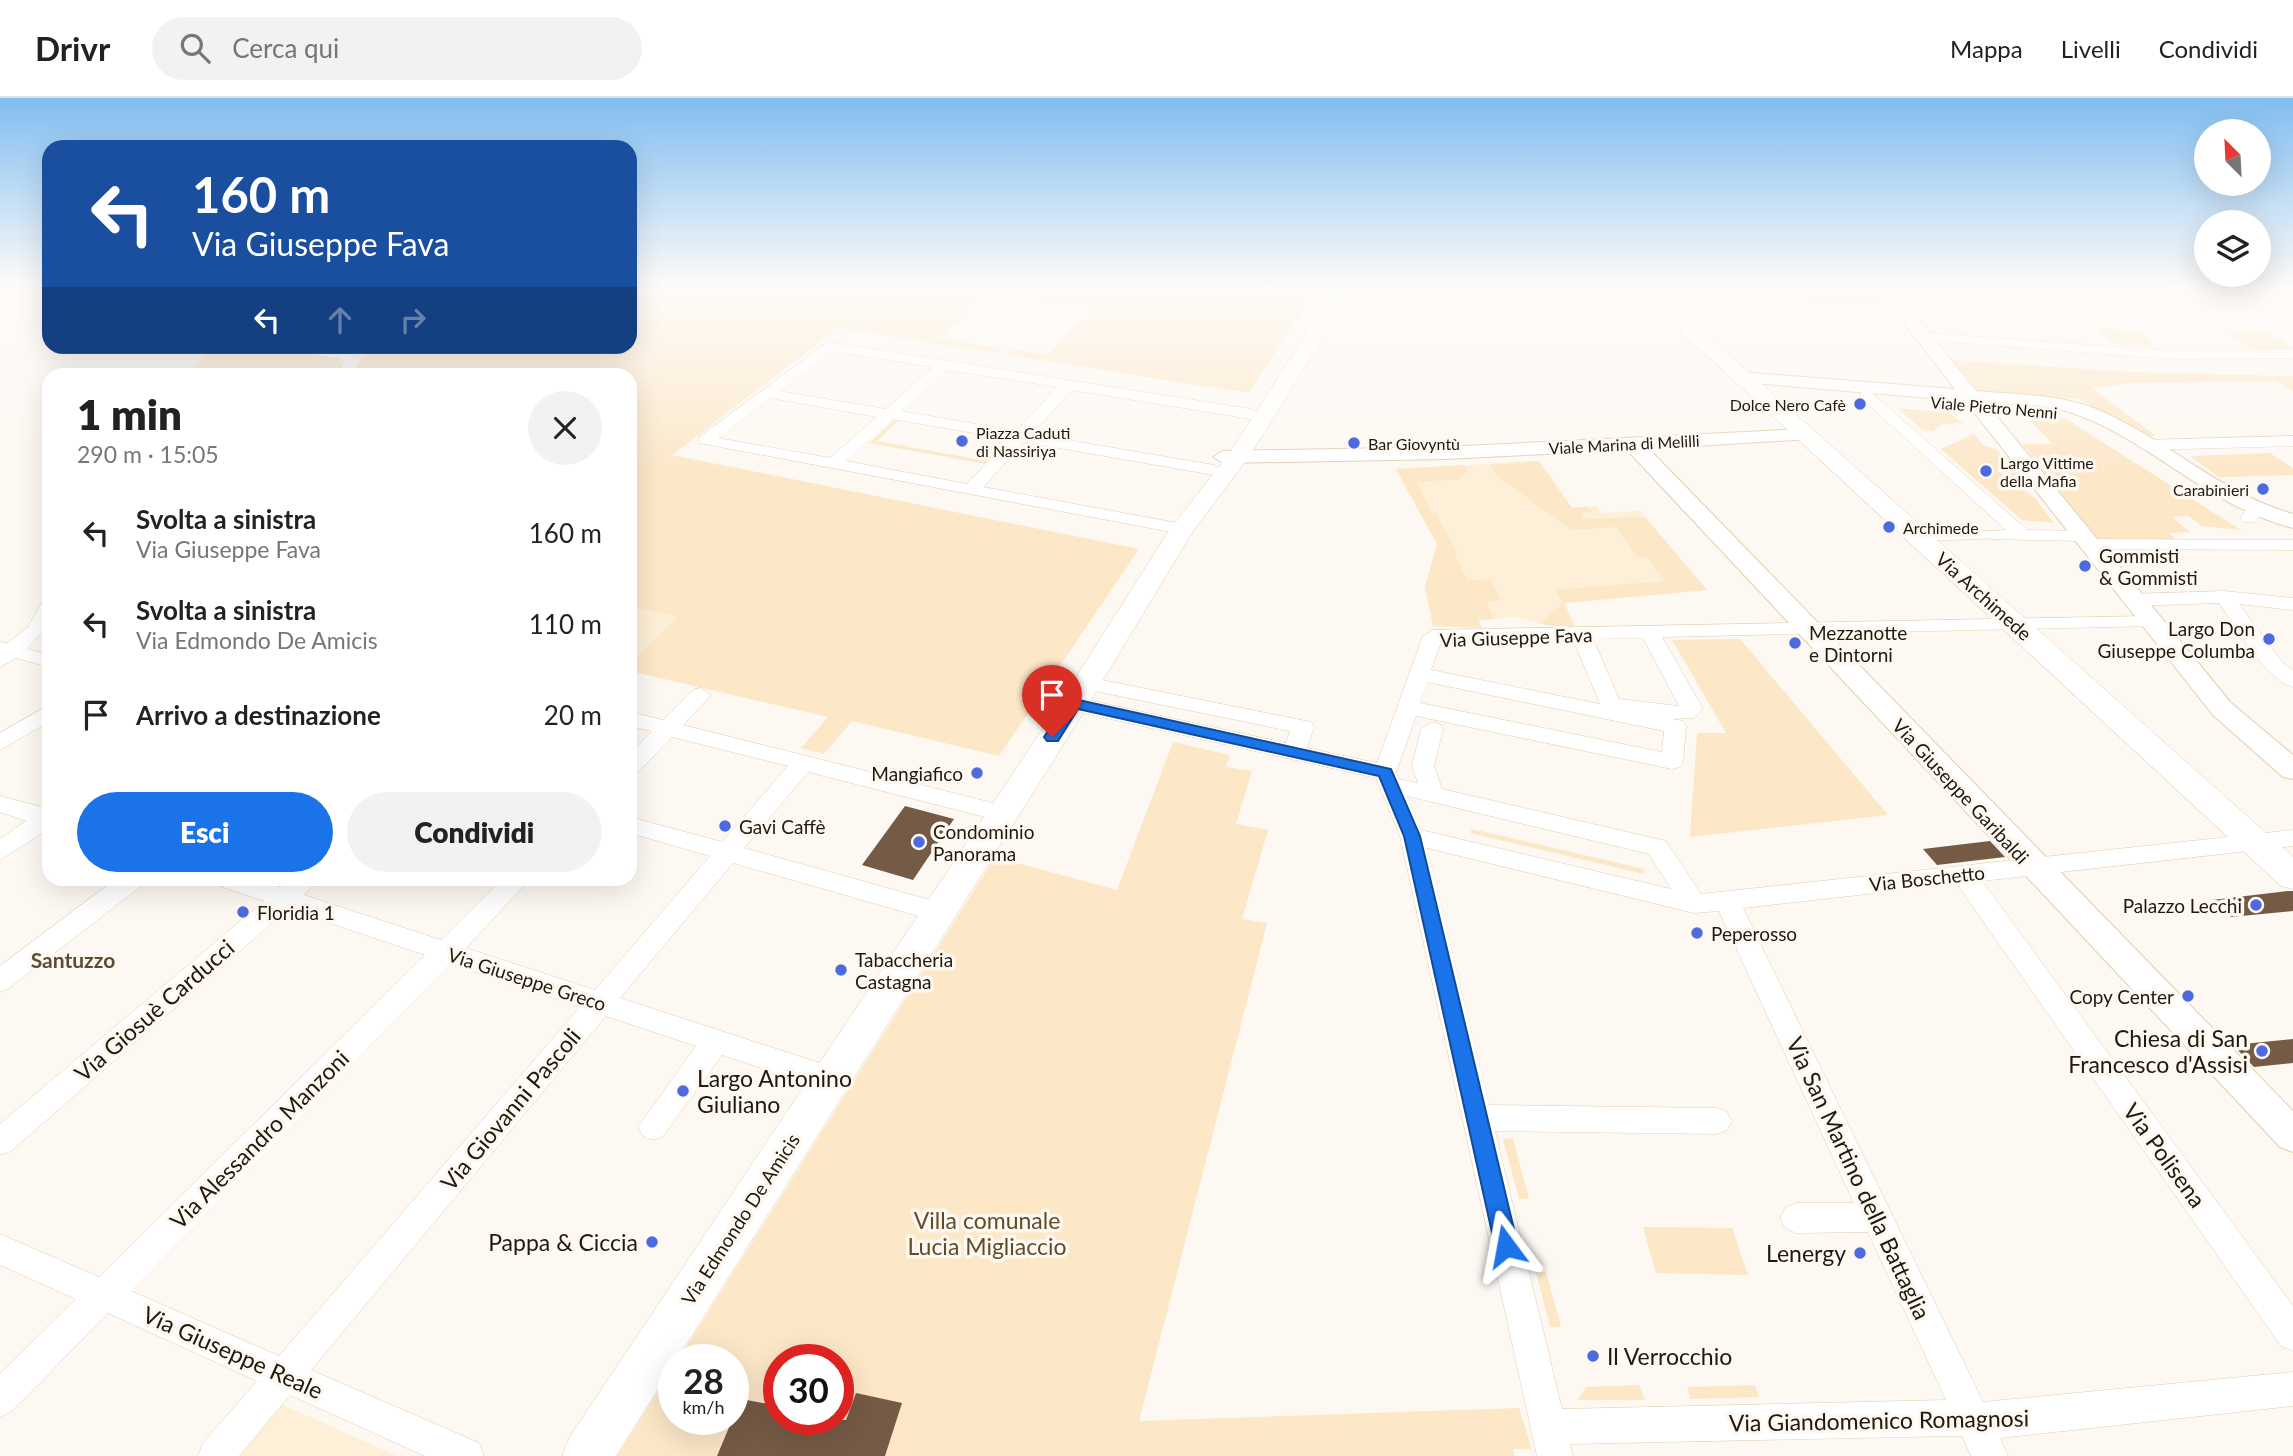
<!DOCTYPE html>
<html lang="it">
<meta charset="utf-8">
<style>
body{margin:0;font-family:Lato,sans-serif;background:#f2f2f2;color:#222;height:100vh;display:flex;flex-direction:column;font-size:26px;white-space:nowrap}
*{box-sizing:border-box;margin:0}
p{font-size:23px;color:#767676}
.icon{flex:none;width:38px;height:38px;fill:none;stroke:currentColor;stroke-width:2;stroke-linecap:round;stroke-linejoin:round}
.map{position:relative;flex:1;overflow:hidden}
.details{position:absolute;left:42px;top:270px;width:595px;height:518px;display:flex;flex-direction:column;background:#fff;border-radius:21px;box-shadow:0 7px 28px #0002}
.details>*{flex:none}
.hud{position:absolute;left:42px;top:42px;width:595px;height:214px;border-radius:21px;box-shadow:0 7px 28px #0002;background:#1a4fa0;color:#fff;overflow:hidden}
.needle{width:46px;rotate:336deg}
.fabs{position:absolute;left:2194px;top:21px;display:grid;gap:14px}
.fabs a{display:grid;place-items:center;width:77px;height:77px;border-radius:50%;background:#fff;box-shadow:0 7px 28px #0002;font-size:35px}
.speed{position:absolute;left:658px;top:1246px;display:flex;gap:14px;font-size:35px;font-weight:700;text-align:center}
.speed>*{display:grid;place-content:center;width:91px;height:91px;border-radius:50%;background:#fff;box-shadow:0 7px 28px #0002;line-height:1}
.speed small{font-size:18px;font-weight:400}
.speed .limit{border:10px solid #d22;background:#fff;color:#111}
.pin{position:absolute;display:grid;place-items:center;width:60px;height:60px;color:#fff;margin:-72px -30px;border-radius:50% 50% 50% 0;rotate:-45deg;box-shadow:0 0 7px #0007}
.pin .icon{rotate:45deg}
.me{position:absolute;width:77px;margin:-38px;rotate:347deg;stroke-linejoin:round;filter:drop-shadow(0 0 5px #0008)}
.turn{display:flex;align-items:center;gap:24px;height:147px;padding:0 35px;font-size:32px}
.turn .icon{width:91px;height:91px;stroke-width:2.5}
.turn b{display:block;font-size:49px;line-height:60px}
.lanes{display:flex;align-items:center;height:66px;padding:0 35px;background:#0003;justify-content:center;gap:35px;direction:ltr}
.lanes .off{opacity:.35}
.round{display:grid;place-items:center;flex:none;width:74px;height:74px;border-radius:37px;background:#f2f2f2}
.headline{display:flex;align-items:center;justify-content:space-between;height:119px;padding:0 35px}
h1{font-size:42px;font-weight:800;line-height:52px}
.primary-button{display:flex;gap:14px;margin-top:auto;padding:14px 35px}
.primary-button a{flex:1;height:80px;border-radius:42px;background:#1a73e8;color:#fff;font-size:28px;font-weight:800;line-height:80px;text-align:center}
.primary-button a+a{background:#f2f2f2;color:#222}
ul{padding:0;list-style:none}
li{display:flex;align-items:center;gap:21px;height:91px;padding:0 35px}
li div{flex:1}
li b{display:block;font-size:26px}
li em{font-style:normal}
header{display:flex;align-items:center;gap:42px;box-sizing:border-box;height:98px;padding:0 35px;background:#fff;border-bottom:2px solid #e0e0e0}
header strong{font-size:33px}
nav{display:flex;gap:38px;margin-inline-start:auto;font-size:24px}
.search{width:490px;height:63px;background:#f2f2f2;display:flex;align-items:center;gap:18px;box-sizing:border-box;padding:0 24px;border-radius:38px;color:#767676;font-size:26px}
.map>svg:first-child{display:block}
.built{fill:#feefd8}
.green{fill:#fce7c7;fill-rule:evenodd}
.building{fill:#755b46}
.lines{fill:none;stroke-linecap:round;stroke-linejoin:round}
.pedestrian-casing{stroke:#e2ceb0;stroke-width:1}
.minor-casing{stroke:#e2ceb0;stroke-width:1}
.tertiary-casing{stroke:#e2ceb0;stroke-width:2}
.secondary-casing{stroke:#e2ceb0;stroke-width:1}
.pedestrian{fill:#fff;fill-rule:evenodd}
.minor{fill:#fff;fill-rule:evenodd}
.tertiary{fill:#fff;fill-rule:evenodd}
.secondary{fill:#fff;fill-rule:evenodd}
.route{fill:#1a73e8;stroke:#114b97;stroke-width:2}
.poi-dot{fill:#4d6bdf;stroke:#fdf8f2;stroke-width:2.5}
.labels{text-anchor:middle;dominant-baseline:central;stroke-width:7;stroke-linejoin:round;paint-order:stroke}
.far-poi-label{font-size:16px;fill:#20190d;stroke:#fdf8f2;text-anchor:start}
.far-street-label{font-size:16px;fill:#20190d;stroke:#fdf8f2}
.poi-label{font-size:19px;fill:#20190d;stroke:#fdf8f2;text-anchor:start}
.street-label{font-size:19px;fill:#20190d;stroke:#fdf8f2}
.neighbourhood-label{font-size:21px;font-weight:bold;fill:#5d4c31;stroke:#fdf8f2}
.near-street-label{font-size:23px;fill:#20190d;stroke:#fdf8f2}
.near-poi-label{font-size:23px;fill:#20190d;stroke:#fdf8f2;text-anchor:end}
.near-park-label{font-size:23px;fill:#624c27;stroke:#fdf8f2}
</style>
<header>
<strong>Drivr</strong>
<div class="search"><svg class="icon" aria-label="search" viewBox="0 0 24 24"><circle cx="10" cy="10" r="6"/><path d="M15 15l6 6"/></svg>Cerca qui</div>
<nav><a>Mappa</a><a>Livelli</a><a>Condividi</a></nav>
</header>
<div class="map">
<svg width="2293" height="1358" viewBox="0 0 2293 1358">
<rect width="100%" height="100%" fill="#fdf8f2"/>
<path class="built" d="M 1539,363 L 1572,410 L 1597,408 L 1602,415 L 1640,413 L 1707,492 L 1564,505 L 1575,528 L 1550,528 L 1516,519 L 1478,522 L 1482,530 L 1433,528 L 1425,489 L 1437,446 L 1396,371 Z
M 630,508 L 678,519 L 630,565 Z
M 279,1305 L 397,1358 L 235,1358 Z"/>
<path class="green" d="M 630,190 L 1316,190 L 1317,191 L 1249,295 L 1007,257 L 1012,251 L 1047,257 L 1091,212 L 988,197 L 939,240 L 1001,250 L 996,255 L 838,230 L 672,357 L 1139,451 L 999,658 L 852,623 L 824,656 L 801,650 L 828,619 L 630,573 L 630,565 L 678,519 L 630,508 L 630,276 L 352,276 L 365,257 L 376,249 L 630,248 Z
M 1651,190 L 1860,190 L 1884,203 L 1870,194 L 1878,194 L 1888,208 L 1662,200 Z
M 2097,230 L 2142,234 L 2155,249 L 2111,246 Z
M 2226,234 L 2269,234 L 2293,250 L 2251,251 Z
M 240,249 L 327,257 L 338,260 L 344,268 L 337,276 L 189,276 L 208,251 Z
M 1953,262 L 2130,274 L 2293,278 L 2293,294 L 2276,283 L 2130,285 L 2092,290 L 2156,338 L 2143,338 L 2079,301 L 1978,293 Z
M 1898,310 L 1949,315 L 1963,325 L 1942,326 L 1933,333 L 1923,332 Z
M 2023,316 L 2066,321 L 2241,432 L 2201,428 L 2189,418 L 2172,419 L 2190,434 L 2169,435 L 2175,441 L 2098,441 L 2022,346 L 2053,346 Z
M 894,322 L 898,323 L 877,343 L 982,362 L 1002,341 L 1009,342 L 986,366 L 869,345 Z
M 1974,336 L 1983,347 L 1996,351 L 2019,379 L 2016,386 L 2035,400 L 2054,425 L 2022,422 L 1941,351 Z
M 2270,355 L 2293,370 L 2293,377 L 2219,379 L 2190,358 Z
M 1539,363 L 1572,410 L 1587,409 L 1592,414 L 1581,415 L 1585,421 L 1645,419 L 1707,492 L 1564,505 L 1575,528 L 1550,528 L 1540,525 L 1563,505 L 1555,492 L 1665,483 L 1647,459 L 1637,459 L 1616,429 L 1571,432 L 1494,375 L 1490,366 Z
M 1464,367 L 1468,373 L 1459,381 L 1416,384 L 1432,415 L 1436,415 L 1457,454 L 1455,458 L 1468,483 L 1491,481 L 1501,503 L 1486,503 L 1494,521 L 1478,522 L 1482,530 L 1433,528 L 1425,489 L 1437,446 L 1396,371 Z
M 1740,541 L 1888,717 L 1690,739 L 1697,635 L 1726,635 L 1672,542 Z
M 1173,644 L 1230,657 L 1226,669 L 1252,673 L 1236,726 L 1268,732 L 1242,821 L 1267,825 L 1139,1323 L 1519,1310 L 1532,1351 L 1514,1351 L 1514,1358 L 617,1358 L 674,1268 L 674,1321 L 733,1321 L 733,1262 L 678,1262 L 995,759 L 1117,792 ZM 779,1262 L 838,1262 L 838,1321 L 779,1321 Z
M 1472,731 L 1644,771 L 1644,776 L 1470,735 Z
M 1513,1040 L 1529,1101 L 1519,1101 L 1503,1041 Z
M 1643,1129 L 1732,1130 L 1748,1177 L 1656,1175 Z
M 1536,1174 L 1546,1174 L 1561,1229 L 1550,1229 Z
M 1639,1287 L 1645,1302 L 1578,1302 L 1586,1289 Z
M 1755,1287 L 1759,1299 L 1690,1301 L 1687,1289 Z"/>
<path class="building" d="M 905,708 L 954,721 L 913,782 L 862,767 Z
M 1990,743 L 2005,759 L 1937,767 L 1923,751 Z
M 2288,793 L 2293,793 L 2293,813 L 2231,819 L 2212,802 Z
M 2293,941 L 2293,965 L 2254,969 L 2233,947 Z
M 856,1295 L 902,1305 L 885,1358 L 717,1358 L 741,1301 L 779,1308 L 779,1321 L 846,1322 Z"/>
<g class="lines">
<g class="pedestrian-casing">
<path id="pedestrian" d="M 1997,433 L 2004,437 L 2002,440 L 1919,443 L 1912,439 L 1919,435 Z"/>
</g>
<g class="minor-casing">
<path id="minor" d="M 1950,190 L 2061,190 L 2293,199 L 2293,207 L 1956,194 Z
M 1925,235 L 2174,253 L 2293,252 L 2293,260 L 2174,261 L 1920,242 L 1918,239 Z
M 828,244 L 1251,311 L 1259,316 L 1251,321 L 1072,292 L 1032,336 L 1214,367 L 1222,372 L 1214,377 L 1024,344 L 983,389 L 1188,427 L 1191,431 L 1188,435 L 1182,436 L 699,345 L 699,339 ZM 831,253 L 933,269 L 886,311 L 779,293 ZM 948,272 L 1057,289 L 1017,333 L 901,313 ZM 770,300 L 877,319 L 830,360 L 718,340 ZM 892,321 L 1009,341 L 967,386 L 846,363 Z
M 274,248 L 346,253 L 359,263 L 353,276 L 339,276 L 344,264 L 342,261 L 281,252 Z
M 1866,292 L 1871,294 L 2027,432 L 2083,433 L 2089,434 L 2090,441 L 2293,442 L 2293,452 L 2088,451 L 2082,450 L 2081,443 L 1991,441 L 1988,437 L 1991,433 L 2006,432 L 1861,300 L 1861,294 Z
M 2293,338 L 2293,348 L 2145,352 L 2137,347 L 2145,342 Z
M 2256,407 L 2265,412 L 2255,424 L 2243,424 L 2240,420 L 2250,408 Z
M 2224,493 L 2293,500 L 2293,512 L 2239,506 L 2283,565 L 2293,572 L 2293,589 C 2266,582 2235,528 2219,505 L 2131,508 L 2121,502 L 2131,496 Z
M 49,502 L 49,526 L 27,551 L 49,557 L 49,569 L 16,560 L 0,569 L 0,544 L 8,545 L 28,529 L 42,504 Z
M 2148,518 L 2155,520 L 2158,524 L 2155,528 L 1662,539 L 1703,611 L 1694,620 L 1672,621 L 1683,623 L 1686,628 L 1683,664 L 1680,669 L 1672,671 L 1416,618 L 1396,674 L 1399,681 L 1418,685 L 1412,668 L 1421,631 L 1432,624 L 1440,626 L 1443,631 L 1434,668 L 1442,691 L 1666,743 L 1701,796 L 2293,732 L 2293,748 L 1982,783 L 2293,1208 L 2293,1253 L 2281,1248 L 1957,786 L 1743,810 L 1983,1304 L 2293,1274 L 2293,1308 L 2000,1340 L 2008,1358 L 1971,1358 L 1962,1338 L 1952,1338 L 1570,1346 L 1573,1358 L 1537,1358 L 1400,738 L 1376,680 L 1074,613 L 1063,606 L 1074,599 L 1286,645 L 1290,633 L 1080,590 L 1077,585 L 1087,579 L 1311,624 L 1314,629 L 1307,650 L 1377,665 L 1423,538 L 1433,532 ZM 1643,540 L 1679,608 L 1619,601 L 1593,541 ZM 1573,541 L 1600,606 L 1431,572 L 1441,544 ZM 1427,584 L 1664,633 L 1662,654 L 1420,605 ZM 1407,698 L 1649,756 L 1671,791 L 1421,732 ZM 1427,750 L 1694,815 L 1719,813 L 1854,1105 L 1796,1105 L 1785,1110 L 1780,1120 L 1785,1130 L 1796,1135 L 1868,1134 L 1946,1302 L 1562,1311 L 1495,1033 L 1717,1036 L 1727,1032 L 1732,1023 L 1727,1014 L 1717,1010 L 1489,1007 Z
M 700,590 L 711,597 L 683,627 L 1001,707 L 1009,709 L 1013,715 L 1009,721 L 1001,723 L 808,674 L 744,750 L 948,807 L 952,814 L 948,821 L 939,824 L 733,765 L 620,900 L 841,972 L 845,981 L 841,990 L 831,993 L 722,957 L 663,1038 L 653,1042 L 643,1038 L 638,1029 L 696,948 L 606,918 L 311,1272 L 479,1345 L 484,1358 L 425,1358 L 290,1297 L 239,1358 L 198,1358 L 203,1345 L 257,1283 L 108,1215 L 12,1313 L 0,1319 L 0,1276 L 76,1201 L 0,1167 L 0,1136 L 99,1179 L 425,857 L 288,811 L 11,1053 L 0,1057 L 0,1026 L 264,803 L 214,786 L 211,780 L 253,780 L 280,789 L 291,780 L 320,780 L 304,797 L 441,842 L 503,780 L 531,780 L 466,850 L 595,892 L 710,758 L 630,735 L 630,719 L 722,744 L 788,668 L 672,639 L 638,674 L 630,676 L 630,656 L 652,633 L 630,628 L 630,614 L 663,622 L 693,592 ZM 450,866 L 580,909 L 279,1258 L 131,1193 Z
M 49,607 L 49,624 L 0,652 L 0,635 Z
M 0,698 L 49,711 L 49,731 L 0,762 L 0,741 L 26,723 L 0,714 Z
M 117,780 L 147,780 L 144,786 L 9,890 L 0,894 L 0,868 Z"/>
</g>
<g class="tertiary-casing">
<path id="tertiary" d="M 1877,190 L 1894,190 L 1976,293 C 2019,297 2064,296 2103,314 C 2170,344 2222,396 2293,416 L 2293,430 C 2204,407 2149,339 2066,313 C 2042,305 2011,307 1986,305 L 2231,605 L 2293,657 L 2293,681 L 2283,679 L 2213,617 L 1965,303 L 1741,284 L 1732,279 L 1741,274 L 1955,291 Z
M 1803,331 L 1810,333 L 1813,337 L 1810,341 L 1649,351 L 2293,1013 L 2293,1054 L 2280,1049 L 1627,352 L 1445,361 L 1223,365 L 1213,359 L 1223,353 L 1445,349 Z"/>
</g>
<g class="secondary-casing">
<path id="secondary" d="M 1336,190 L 1354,190 L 1249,359 L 1193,433 L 1080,620 L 616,1358 L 562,1358 L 569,1340 L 1052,617 L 1170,431 L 1229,356 Z
M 1634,190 L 1654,190 L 2293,759 L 2293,791 L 2281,788 Z"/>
</g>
<use href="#pedestrian" class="pedestrian"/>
<use href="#minor" class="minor"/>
<use href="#tertiary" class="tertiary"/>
<use href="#secondary" class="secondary"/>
</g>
<linearGradient id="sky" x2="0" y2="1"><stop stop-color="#81bdf0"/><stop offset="0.5" stop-color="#fefcf9"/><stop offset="1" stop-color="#fefcf9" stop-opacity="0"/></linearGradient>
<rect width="2293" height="380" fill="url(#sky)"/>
<path class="route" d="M 1074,601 L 1391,671 L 1420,738 L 1518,1148 L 1514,1155 L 1506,1159 L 1498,1155 L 1495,1148 L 1404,738 L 1379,678 L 1078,611 L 1058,643 L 1047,643 L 1044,639 L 1069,602 Z"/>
<g class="poi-dot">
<circle cx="1860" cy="306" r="7"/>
<circle cx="962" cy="343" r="7"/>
<circle cx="1354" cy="345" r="7"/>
<circle cx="1986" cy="373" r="7"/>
<circle cx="2263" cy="391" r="7"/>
<circle cx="1889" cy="429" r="7"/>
<circle cx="2085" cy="468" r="7"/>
<circle cx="2269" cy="541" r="7"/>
<circle cx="1795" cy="545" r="7"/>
<circle cx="977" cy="675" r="7"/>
<circle cx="725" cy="728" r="7"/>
<circle cx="919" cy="744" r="7"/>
<circle cx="2256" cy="807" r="7"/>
<circle cx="243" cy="814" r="7"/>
<circle cx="1697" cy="835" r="7"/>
<circle cx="841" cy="872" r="7"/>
<circle cx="2188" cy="898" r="7"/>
<circle cx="2262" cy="953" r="7"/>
<circle cx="683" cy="993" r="7"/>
<circle cx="652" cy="1144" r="7"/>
<circle cx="1860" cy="1155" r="7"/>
<circle cx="1593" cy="1258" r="7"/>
</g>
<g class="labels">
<g class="far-poi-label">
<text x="1846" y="306" text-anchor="end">Dolce Nero Cafè</text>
<text x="976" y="334">Piazza Caduti<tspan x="976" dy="18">di Nassiriya</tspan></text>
<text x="1368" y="345">Bar Giovyntù</text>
<text x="2000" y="364">Largo Vittime<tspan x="2000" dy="18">della Mafia</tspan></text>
<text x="2249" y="391" text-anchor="end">Carabinieri</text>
<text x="1903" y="429">Archimede</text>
</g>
<g class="far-street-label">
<text transform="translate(1994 309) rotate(5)">Viale Pietro Nenni</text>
<text transform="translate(1624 346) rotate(-3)">Viale Marina di Melilli</text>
</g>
<g class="poi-label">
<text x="2099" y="457">Gommisti<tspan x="2099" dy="22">&amp; Gommisti</tspan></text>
<text x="2255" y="530" text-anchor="end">Largo Don<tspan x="2255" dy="22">Giuseppe Columba</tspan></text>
<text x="1809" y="534">Mezzanotte<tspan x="1809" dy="22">e Dintorni</tspan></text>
<text x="963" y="675" text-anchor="end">Mangiafico</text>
<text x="739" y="728">Gavi Caffè</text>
<text x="933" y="733">Condominio<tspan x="933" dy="22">Panorama</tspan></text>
<text x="2242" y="807" text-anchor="end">Palazzo Lecchi</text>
<text x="257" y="814">Floridia 1</text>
<text x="1711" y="835">Peperosso</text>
<text x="855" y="861">Tabaccheria<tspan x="855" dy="22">Castagna</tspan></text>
<text x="2174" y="898" text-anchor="end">Copy Center</text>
</g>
<g class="street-label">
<text transform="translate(1984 498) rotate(42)">Via Archimede</text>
<text transform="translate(1516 539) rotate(-2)">Via Giuseppe Fava</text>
<text transform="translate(1961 693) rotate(47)">Via Giuseppe Garibaldi</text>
<text transform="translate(1927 780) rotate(-6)">Via Boschetto</text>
<text transform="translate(527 881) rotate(18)">Via Giuseppe Greco</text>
<text transform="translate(740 1121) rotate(-57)">Via Edmondo De Amicis</text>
</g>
<g class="neighbourhood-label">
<text x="73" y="861">Santuzzo</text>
</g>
<g class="near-street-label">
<text transform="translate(154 912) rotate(-41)">Via Giosuè Carducci</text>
<text transform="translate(510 1011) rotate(-50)">Via Giovanni Pascoli</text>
<text transform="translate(259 1041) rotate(-45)">Via Alessandro Manzoni</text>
<text transform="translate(2165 1057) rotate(54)">Via Polisena</text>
<text transform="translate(1859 1080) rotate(65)">Via San Martino della Battaglia</text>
<text transform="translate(233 1254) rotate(24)">Via Giuseppe Reale</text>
<text transform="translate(1879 1322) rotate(-1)">Via Giandomenico Romagnosi</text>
</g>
<g class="near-poi-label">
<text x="2248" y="940">Chiesa di San<tspan x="2248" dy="26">Francesco d'Assisi</tspan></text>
<text x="697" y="980" text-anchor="start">Largo Antonino<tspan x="697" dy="26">Giuliano</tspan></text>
<text x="638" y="1144">Pappa &amp; Ciccia</text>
<text x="1846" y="1155">Lenergy</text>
<text x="1607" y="1258" text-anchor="start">Il Verrocchio</text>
</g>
<g class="near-park-label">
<text x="987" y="1122">Villa comunale<tspan x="987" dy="26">Lucia Migliaccio</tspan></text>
</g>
</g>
</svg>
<div class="fabs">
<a><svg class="needle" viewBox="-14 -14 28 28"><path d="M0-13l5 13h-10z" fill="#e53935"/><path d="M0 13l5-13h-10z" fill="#767676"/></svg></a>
<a><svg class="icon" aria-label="layers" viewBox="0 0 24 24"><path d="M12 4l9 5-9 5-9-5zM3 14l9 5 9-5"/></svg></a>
</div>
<div class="speed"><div>28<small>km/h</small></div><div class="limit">30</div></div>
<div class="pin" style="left:1052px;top:639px;background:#d93025"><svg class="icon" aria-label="arrive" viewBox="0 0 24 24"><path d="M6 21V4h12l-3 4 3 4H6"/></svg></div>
<svg class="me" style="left:1506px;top:1148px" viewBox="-20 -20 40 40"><path d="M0-17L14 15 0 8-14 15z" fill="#1a73e8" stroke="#fff" stroke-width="4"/></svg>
<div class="hud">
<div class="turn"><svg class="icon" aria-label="left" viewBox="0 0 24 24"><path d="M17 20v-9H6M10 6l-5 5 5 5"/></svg><div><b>160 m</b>Via Giuseppe Fava</div></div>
<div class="lanes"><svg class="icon" aria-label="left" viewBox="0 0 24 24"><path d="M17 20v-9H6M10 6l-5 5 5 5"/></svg><svg class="icon off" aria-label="ahead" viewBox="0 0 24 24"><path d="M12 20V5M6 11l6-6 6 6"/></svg><svg class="icon off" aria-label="right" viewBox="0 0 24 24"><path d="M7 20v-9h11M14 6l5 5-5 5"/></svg></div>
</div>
<section class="details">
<div class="headline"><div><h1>1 min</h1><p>290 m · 15:05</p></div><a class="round"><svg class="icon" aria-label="close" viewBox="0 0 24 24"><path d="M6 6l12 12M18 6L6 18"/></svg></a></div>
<ul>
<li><svg class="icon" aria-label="left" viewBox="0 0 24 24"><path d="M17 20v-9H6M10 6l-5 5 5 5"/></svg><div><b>Svolta a sinistra</b><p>Via Giuseppe Fava</p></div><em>160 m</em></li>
<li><svg class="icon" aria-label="left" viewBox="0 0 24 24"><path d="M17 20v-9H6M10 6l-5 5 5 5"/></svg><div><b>Svolta a sinistra</b><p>Via Edmondo De Amicis</p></div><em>110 m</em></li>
<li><svg class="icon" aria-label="arrive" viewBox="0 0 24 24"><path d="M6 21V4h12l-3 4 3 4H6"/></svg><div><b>Arrivo a destinazione</b></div><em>20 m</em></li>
</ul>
<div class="primary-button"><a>Esci</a><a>Condividi</a></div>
</section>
</div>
